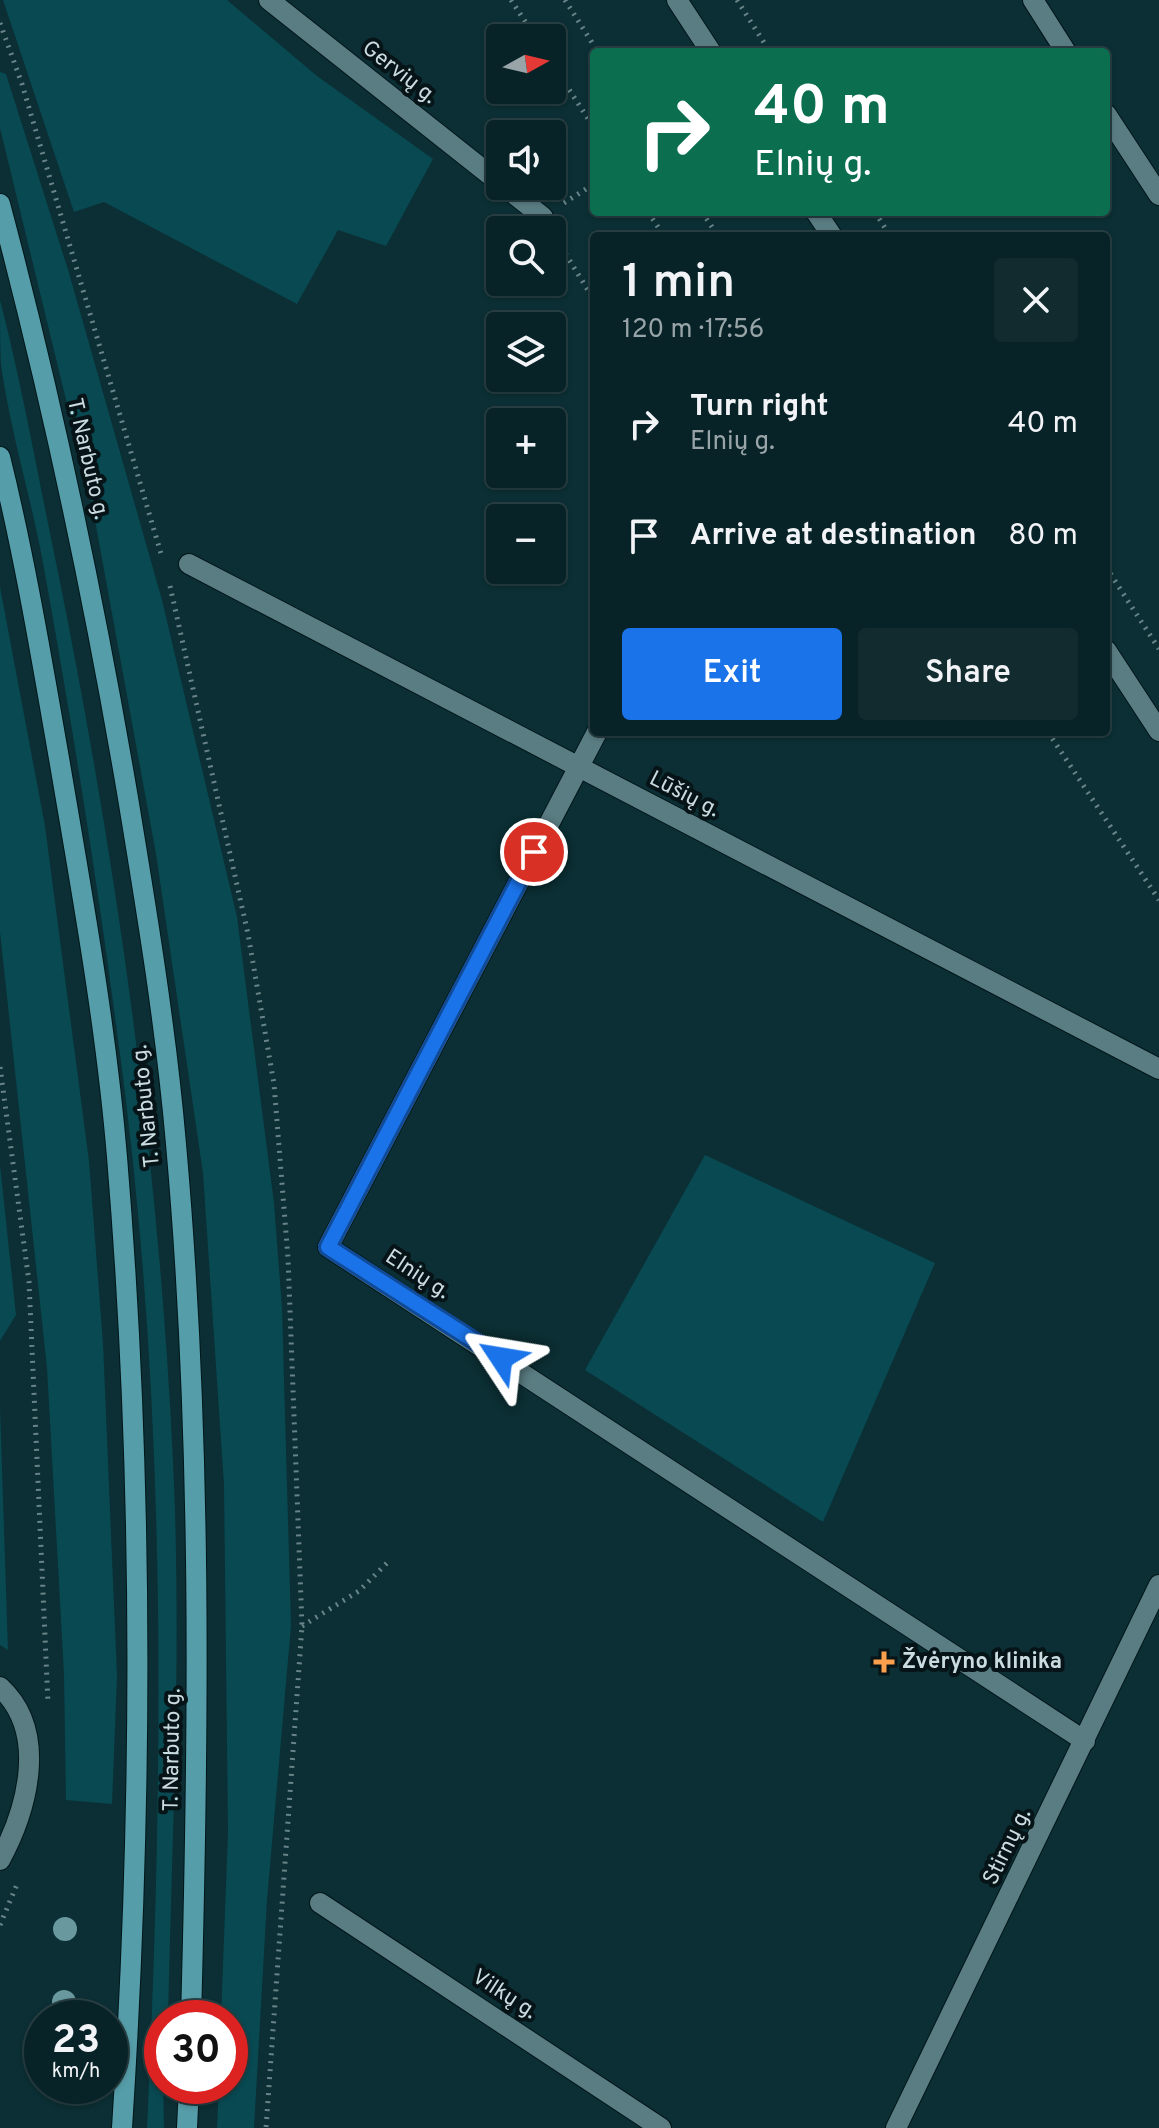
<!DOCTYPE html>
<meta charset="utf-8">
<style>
body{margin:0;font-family:Overpass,sans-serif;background:#112b2f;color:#f1f3f6;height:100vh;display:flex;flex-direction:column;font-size:30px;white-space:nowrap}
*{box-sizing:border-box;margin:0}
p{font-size:26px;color:#98a4a7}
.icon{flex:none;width:44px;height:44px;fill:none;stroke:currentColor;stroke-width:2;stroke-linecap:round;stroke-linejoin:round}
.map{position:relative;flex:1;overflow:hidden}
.details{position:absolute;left:590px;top:232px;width:520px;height:504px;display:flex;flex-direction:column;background:#082327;border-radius:8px;box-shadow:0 2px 6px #0004,0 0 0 2px #294044}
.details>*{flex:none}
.banner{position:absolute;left:590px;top:48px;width:520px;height:168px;border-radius:8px;box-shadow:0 2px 6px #0004,0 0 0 2px #294044;background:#0b6e4f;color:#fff;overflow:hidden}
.needle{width:52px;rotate:82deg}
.tools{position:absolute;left:486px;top:24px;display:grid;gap:16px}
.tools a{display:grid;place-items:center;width:80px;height:80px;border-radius:8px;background:#082327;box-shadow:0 2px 6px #0004,0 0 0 2px #294044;font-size:40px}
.speed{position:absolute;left:24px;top:2000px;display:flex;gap:16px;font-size:40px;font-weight:700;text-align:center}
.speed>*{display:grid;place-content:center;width:104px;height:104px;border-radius:50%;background:#082327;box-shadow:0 2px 6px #0004,0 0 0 2px #294044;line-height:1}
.speed small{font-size:20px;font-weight:400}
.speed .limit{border:12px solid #d22;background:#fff;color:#111}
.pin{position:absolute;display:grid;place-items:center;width:68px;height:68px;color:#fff;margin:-34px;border:4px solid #fff;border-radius:50%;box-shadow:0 2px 8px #0007}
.me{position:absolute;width:88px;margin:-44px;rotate:303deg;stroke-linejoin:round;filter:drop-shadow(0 0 6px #0008)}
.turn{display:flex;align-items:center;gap:28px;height:168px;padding:0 32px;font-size:36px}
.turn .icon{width:104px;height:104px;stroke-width:2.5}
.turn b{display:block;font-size:56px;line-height:68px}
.round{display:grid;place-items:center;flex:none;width:84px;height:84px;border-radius:8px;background:#112b2f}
.headline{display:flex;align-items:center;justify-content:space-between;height:136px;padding:0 32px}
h1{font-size:48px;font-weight:600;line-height:60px}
.button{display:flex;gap:16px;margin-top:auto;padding:16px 32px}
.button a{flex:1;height:92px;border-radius:8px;background:#1a73e8;color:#fff;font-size:32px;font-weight:600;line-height:92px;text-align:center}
.button a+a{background:#112b2f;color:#f1f3f6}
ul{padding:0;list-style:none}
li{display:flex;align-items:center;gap:24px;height:112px;padding:0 32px}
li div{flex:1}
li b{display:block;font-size:30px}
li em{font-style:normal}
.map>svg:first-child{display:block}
.green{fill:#084952}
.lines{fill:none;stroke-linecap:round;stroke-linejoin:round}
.street-casing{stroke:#00161a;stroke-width:22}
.primary-casing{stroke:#00161a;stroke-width:22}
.path{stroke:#688488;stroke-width:5;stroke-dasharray:2 6;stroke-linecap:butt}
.street{stroke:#5a7d83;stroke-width:20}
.primary{stroke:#559da8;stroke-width:20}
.tree{fill:#69989f}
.route-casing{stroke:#114b97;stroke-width:20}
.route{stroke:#1a73e8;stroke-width:14}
.poi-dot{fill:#fa9f4e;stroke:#071417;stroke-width:3}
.labels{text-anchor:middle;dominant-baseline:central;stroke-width:8;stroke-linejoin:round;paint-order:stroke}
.street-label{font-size:22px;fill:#cadce0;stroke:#071417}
.poi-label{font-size:22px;font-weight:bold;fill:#cadce0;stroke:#071417;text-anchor:start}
</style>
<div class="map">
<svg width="1159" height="2128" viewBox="0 0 1159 2128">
<rect width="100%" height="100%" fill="#0b2f34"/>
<path class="green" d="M 3,0 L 227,0 L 317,76 L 433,159 L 386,246 L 338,230 L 297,304 L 104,202 L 74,212 Z
M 0,72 L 6,74 L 69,273 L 162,600 L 237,917 L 274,1203 L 282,1308 L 291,1626 L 267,1900 L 254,2128 L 217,2128 L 219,2086 L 230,2086 L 230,2018 L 221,2018 L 228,1832 L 224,1485 L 203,1173 L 156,854 L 94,515 L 0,128 Z
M 0,300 C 23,389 39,482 58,572 C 117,864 159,1163 173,1461 C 182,1646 172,1833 168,2018 L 162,2018 L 164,2128 L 147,2128 C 164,1764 168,1400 118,1039 C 97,879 72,722 43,563 C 31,497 10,431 1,364 C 0,344 0,321 0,300 Z
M 0,587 L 45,826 L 89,1161 L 103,1343 L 117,1676 L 112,1804 L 66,1800 L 64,1674 L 47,1368 L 0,932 Z
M 705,1155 L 935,1263 L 823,1522 L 585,1370 Z
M 0,1165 L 16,1315 L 0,1341 Z
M 0,1407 L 8,1650 L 0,1645 Z"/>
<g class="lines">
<g class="street-casing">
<path id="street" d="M 269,0 L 500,183
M 677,0 L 711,52
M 1033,0 L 1066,52
M 1106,114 L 1159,195
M 504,186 L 543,217
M 816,212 L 832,236
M 189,564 L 1159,1069
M 1106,650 L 1159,731
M 597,732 L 328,1247 L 1085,1741
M 0,1687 C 49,1732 27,1810 0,1860
M 320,1903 L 661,2128
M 896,2128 L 1159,1585"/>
</g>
<g class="primary-casing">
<path id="primary" d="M 0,204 C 52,400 94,598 128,798 C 147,913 166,1028 176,1144 C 202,1435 199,1726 191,2018
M 0,457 C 25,558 42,661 60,764 C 82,894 106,1025 117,1157 C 144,1481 143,1804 122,2128
M 187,2128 L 189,2086"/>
</g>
<path class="path" d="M 511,0 L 536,38
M 565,0 L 598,52
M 737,0 L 770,52
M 0,23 L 22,84 L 162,557
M 552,63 L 594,128
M 564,203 L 594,184
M 648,212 L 664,236
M 702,212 L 718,236
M 875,212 L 890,236
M 557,240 L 594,300
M 1106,567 L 1159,649
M 170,586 L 248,934 L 274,1084 L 288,1258 L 302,1626 L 266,2128
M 1048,732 L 1159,900
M 0,1067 L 29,1282 L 48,1703
M 302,1626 L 359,1591 L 388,1562
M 0,1925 L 18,1882"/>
<use href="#street" class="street"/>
<use href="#primary" class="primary"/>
</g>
<g class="tree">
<circle cx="65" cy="1929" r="12"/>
<circle cx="64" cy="2002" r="12"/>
</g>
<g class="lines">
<g class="route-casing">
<path id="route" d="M 501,1358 L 328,1247 L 534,852"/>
</g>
<use href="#route" class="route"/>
</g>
<path class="poi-dot" d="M880 1650h8v8h8v8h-8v8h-8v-8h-8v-8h8z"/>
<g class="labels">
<g class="street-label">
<text transform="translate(399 73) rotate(38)">Gervių g.</text>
<text transform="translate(87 459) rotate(77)">T. Narbuto g.</text>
<text transform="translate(684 795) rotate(27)">Lūšių g.</text>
<text transform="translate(147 1106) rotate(-96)">T. Narbuto g.</text>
<text transform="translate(417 1275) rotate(33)">Elnių g.</text>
<text transform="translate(173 1750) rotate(-89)">T. Narbuto g.</text>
<text transform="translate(1008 1847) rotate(-64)">Stirnų g.</text>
<text transform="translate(504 1995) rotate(33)">Vilkų g.</text>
</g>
<g class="poi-label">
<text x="902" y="1662">Žvėryno klinika</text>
</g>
</g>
</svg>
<div class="tools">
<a><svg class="needle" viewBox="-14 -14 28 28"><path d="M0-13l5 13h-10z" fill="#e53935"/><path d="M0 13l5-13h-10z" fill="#98a4a7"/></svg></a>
<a><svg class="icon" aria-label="sound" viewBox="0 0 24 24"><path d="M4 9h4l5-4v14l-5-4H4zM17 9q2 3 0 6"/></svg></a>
<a><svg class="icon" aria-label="search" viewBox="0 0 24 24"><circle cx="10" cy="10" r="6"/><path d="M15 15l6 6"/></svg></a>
<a><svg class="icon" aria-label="layers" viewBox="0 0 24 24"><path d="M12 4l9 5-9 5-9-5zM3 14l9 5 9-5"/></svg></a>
<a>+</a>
<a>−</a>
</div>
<div class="speed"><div>23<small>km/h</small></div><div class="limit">30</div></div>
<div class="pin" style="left:534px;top:852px;background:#d93025"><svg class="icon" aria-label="arrive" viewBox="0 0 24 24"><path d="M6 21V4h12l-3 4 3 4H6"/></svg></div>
<svg class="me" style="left:501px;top:1358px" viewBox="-20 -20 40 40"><path d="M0-17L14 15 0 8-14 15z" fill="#1a73e8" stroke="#fff" stroke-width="4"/></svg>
<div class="banner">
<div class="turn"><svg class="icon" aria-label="right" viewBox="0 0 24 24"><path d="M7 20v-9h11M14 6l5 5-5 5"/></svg><div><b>40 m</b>Elnių g.</div></div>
</div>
<section class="details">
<div class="headline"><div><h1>1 min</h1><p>120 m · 17:56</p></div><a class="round"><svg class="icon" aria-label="close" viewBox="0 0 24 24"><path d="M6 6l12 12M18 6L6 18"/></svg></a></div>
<ul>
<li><svg class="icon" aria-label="right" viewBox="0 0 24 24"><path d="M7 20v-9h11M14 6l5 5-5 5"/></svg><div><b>Turn right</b><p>Elnių g.</p></div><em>40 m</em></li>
<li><svg class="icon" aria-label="arrive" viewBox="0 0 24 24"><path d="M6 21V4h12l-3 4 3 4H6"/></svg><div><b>Arrive at destination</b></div><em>80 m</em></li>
</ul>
<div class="button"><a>Exit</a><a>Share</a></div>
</section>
</div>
